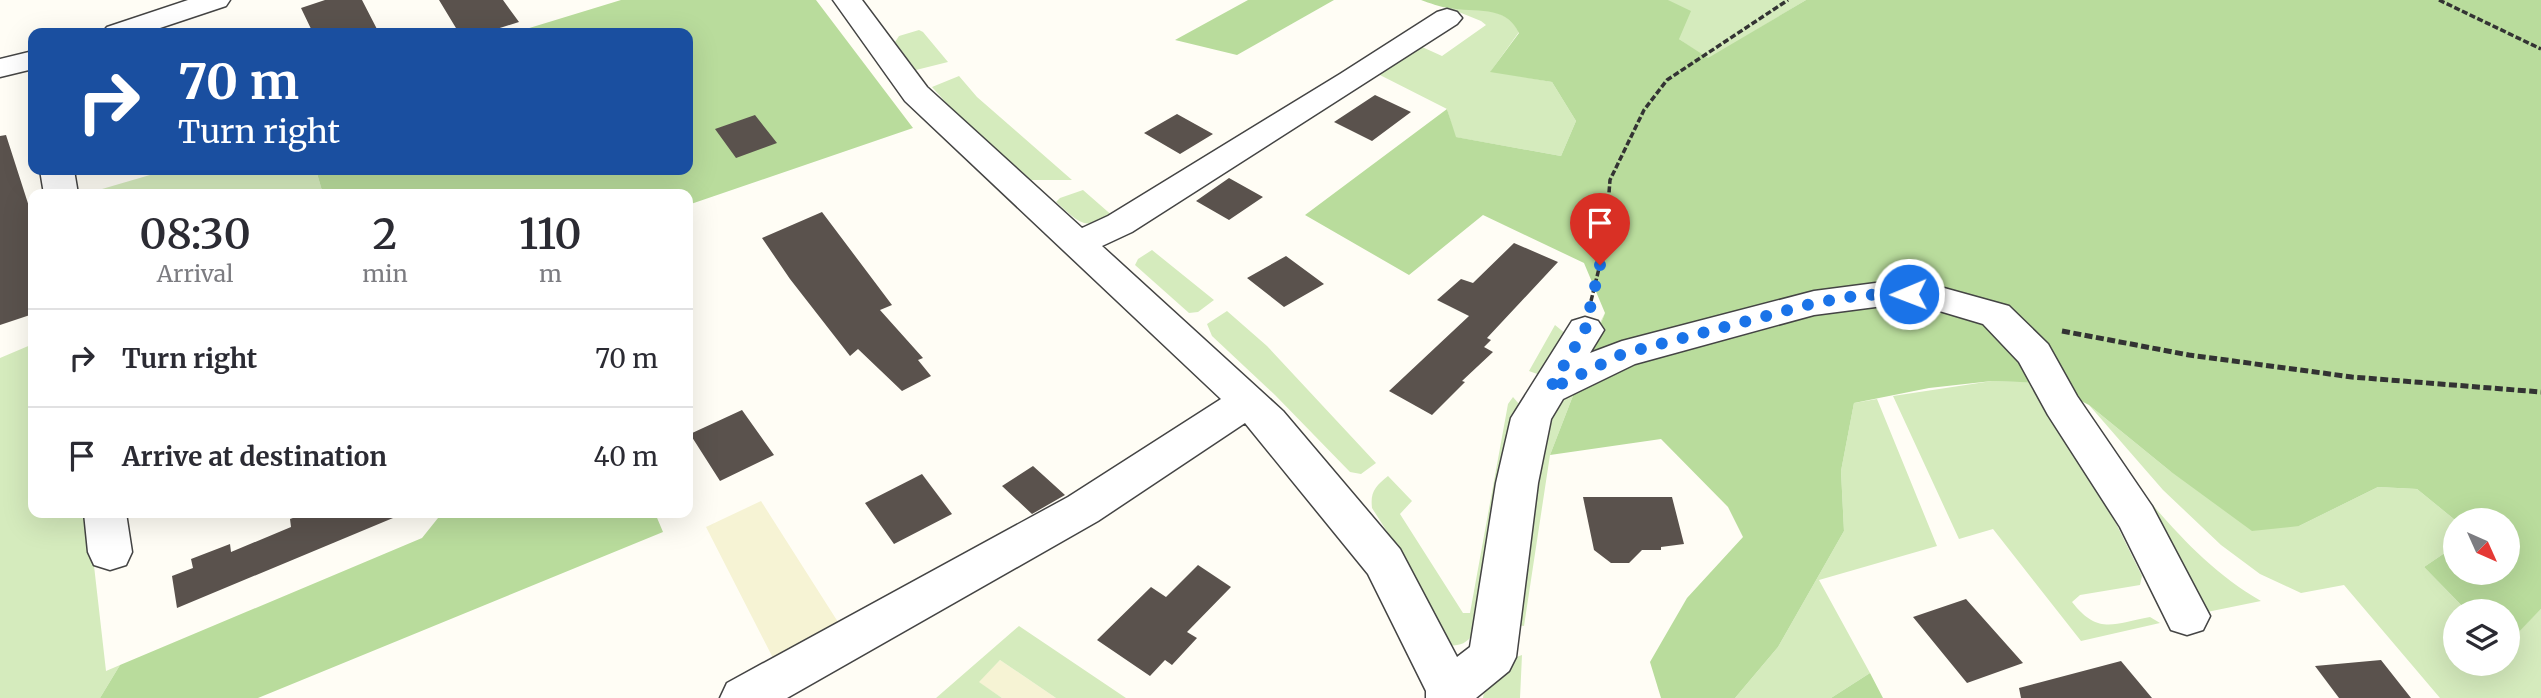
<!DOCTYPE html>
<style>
body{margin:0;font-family:Merriweather,serif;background:#f2f2f3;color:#2b2b33;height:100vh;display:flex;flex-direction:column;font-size:26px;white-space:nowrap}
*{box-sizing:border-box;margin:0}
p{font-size:23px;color:#7c7c81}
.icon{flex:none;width:38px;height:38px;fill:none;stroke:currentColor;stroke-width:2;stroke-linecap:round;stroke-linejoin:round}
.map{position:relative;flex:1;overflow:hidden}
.details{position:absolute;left:28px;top:189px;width:665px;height:329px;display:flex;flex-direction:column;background:#fff;border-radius:14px;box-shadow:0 7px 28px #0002}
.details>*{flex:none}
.top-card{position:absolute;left:28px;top:28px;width:665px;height:147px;border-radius:14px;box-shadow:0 7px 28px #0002;background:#1a4fa0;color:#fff;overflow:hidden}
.needle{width:46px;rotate:135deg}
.fabs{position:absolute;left:2443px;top:508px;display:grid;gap:14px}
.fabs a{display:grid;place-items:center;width:77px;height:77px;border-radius:50%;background:#fff;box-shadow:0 7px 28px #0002;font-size:35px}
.pin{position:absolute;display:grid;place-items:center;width:60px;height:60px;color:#fff;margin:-72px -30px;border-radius:50% 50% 50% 0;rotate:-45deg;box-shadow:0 0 7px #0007}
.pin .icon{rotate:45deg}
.me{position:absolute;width:77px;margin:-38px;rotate:269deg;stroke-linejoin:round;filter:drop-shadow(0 0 5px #0008)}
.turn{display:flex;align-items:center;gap:24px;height:147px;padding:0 35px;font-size:32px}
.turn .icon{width:91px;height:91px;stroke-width:2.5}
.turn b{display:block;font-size:49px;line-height:60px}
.eta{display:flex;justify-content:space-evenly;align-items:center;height:119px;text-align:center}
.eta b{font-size:42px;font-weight:600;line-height:49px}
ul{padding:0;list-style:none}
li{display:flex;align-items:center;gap:21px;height:98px;padding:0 35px;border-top:2px solid #e1e1e2}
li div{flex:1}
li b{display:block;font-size:26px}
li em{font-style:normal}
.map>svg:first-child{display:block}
.farmland{fill:#f6f3d4}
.green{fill:#d5ebbd}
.forest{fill:#b9dc9c}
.building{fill:#5a524d}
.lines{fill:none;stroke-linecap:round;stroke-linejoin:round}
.minor-casing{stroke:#444;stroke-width:3}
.path-far1{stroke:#333;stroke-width:3.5;stroke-dasharray:6 2.5;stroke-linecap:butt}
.path{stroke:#333;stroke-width:5;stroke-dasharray:8 3.5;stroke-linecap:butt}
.minor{fill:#fff;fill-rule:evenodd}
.route{stroke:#1a73e8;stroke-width:12;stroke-dasharray:0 21.6}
</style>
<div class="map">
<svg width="2541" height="698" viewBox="0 0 2541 698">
<rect width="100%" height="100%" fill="#fffdf5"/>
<path class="farmland" d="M 761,501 L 838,622 L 773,658 L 706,527 Z
M 1000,660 L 1056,698 L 1002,698 L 978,682 Z"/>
<path class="green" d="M 1668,0 L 1806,0 L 1708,59 L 1679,39 Z
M 1449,8 C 1475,9 1506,6 1519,32 L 1491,71 L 1552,82 L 1576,121 L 1561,156 L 1455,137 L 1447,109 L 1374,72 L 1420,46 L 1442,56 L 1486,25 L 1481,21 Z
M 919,30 L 923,32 L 948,62 L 916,70 L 895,42 L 899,36 Z
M 959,76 L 977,97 L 1072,180 L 1031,180 L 958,116 L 932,87 Z
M 167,170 L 316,170 L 323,194 L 85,194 Z
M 1083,190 L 1115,218 C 1082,229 1081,224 1056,202 L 1060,198 Z
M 1152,250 L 1214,300 L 1198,312 L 1189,313 L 1135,265 L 1138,259 Z
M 1227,311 L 1267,346 L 1376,463 L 1361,474 L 1350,472 L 1275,395 L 1212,336 L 1207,324 Z
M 1605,313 L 1550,455 L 1524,626 L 1517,625 L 1542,434 Z
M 1555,325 L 1566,334 L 1540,375 L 1529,371 Z
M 33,344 L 33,513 L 88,513 L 106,671 L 120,665 L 100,698 L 0,698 L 0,358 Z
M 1992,381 L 2033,382 L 2093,477 L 2142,576 L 2140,585 L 2080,595 L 2072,602 C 2098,635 2113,624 2150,617 L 2160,623 L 2081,641 L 1993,529 L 1959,539 L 1893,396 Z
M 1513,397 L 1519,404 L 1520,414 L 1476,631 C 1468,641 1462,647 1449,645 L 1407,563 L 1372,508 C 1370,491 1376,486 1388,476 L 1412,501 L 1400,514 L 1463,613 L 1470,613 L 1508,404 Z
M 1877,399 L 1937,546 L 1819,580 L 1870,673 L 1831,698 L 1735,698 L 1778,647 L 1844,531 L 1841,471 L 1854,403 Z
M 2089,405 L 2170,471 L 2299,526 L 2378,487 L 2417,489 L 2455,520 L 2455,546 L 2424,567 L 2467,611 L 2455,611 L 2455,663 L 2508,663 L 2508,637 L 2512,638 L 2541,609 L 2541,698 L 2440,698 L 2344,585 L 2301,593 L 2260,574 L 2221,545 L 2163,490 Z
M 2119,465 C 2162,516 2202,567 2261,601 L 2202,613 Z
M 1019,626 L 1126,698 L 1056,698 L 1000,660 L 979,682 L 1002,698 L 936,698 Z
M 1522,655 L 1520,698 L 1483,698 C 1486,679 1503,661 1522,655 Z"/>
<path class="forest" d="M 621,0 L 816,0 L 913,128 L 688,205 L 688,194 L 627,194 L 623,191 L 602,194 L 323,194 L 316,170 L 688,170 L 688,33 L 513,33 Z
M 1248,0 L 1334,0 L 1237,55 L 1175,40 Z
M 1421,0 L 1668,0 L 1691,11 L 1679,39 L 1708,58 L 1806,0 L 2541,0 L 2541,609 L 2512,639 L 2508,637 L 2508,611 L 2467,611 L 2424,567 L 2455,546 L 2455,572 L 2508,572 L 2508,520 L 2455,520 L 2417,489 L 2378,487 L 2299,526 L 2252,531 L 2170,471 L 2089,405 L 2045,383 L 1992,381 L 1929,388 L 1854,403 L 1841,471 L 1844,531 L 1778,647 L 1735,698 L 1661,698 L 1650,662 L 1687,598 L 1743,537 L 1728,507 L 1661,439 L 1550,455 L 1605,313 L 1584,263 L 1483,215 L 1409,275 L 1305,215 L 1447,109 L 1456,137 L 1561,156 L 1576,121 L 1552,82 L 1490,72 L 1519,33 C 1505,4 1475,13 1449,8 C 1439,7 1430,3 1421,0 Z
M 442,513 L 655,513 L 663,532 L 258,698 L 100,698 L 120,665 L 422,538 Z
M 1870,673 L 1883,698 L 1831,698 Z"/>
<path class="building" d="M 325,0 L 362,0 L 379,33 L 313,33 L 301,8 Z
M 439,0 L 503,0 L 519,22 L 484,33 L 459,33 Z
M 1375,95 L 1411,112 L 1372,141 L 1334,122 Z
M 1177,114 L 1213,134 L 1180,154 L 1144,133 Z
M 755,115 L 777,143 L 736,158 L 715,129 Z
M 6,135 L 33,219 L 33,314 L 0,325 L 0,136 Z
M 1229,178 L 1263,197 L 1229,220 L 1196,201 Z
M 822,212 L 892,305 L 880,310 L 923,358 L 918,360 L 931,376 L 902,391 L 858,349 L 850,356 L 790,279 L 762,238 Z
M 1514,243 L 1558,262 L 1487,338 L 1491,340 L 1484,347 L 1493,352 L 1462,381 L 1465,382 L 1432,415 L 1389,391 L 1469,316 L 1437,300 L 1461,279 L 1473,283 Z
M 1286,256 L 1324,284 L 1284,307 L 1247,278 Z
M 742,410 L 774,455 L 720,481 L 690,434 Z
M 1033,466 L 1065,495 L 1032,514 L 1002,486 Z
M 922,474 L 952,514 L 894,544 L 865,503 Z
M 1583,497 L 1672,497 L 1684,544 L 1661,547 L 1661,550 L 1642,550 L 1629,563 L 1611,563 L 1594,550 Z
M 307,513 L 405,513 L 177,608 L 172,576 L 193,568 L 191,559 L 230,544 L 231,552 L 291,527 L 290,519 Z
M 1198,565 L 1231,587 L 1187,632 L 1197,638 L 1172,665 L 1165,660 L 1150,676 L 1097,640 L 1151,587 L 1166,597 Z
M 1966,599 L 2023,663 L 1967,683 L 1913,617 Z
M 2381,660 L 2411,698 L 2339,698 L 2315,666 Z
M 2121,661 L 2152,698 L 2021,698 L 2019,688 Z"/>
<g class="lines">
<g class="minor-casing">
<path id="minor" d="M 188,0 L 230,0 L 226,6 L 145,33 L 102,33 L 107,27 Z
M 833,0 L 862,0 L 927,87 L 1082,228 L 1108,216 L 1340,74 L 1437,12 L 1447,9 L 1457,12 L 1462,18 L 1457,24 L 1132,232 L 1102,246 L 1283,411 L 1400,549 L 1457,657 L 1470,647 L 1496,483 L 1511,418 L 1572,321 L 1585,317 L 1598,321 L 1604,330 L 1590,353 L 1622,341 L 1814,291 L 1891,281 L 1926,283 L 2009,306 L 2048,344 L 2077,396 L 2152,506 L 2210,616 L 2203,630 L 2187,635 L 2171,630 L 2120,527 L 2048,415 L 2019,362 L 1983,324 L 1926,307 L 1891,305 L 1814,315 L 1635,364 L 1563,399 L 1551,419 L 1538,483 L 1516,657 L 1509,671 L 1476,698 L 1426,698 L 1426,691 L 1368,574 L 1245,423 L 1098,521 L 787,698 L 720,698 L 727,683 L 1068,497 L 1221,399 L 905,101 Z
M 33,51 L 33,69 L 0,77 L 0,59 Z
M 40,170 L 74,170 L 78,194 L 44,194 Z
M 84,513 L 126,513 L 132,552 L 126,565 L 110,570 L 94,565 L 88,552 Z"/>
</g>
<path class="path-far1" d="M 2439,0 L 2541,49
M 1591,301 L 1605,244 L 1610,180 L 1644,110 L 1667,80 L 1788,0"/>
<path class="path" d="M 2062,331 L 2189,355 L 2352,377 L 2541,392"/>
<use href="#minor" class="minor"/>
</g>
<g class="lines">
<path class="route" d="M 1600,265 L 1585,330 L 1549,390 L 1622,354 L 1766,316 L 1814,303 L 1861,295 L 1909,294"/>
</g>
</svg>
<div class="fabs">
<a><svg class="needle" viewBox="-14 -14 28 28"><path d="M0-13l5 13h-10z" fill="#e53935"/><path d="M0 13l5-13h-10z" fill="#7c7c81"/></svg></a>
<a><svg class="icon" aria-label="layers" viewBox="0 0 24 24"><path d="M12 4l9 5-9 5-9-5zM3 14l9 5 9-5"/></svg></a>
</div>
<div class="pin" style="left:1600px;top:265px;background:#d93025"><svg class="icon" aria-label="arrive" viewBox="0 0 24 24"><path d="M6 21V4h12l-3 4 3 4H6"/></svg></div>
<svg class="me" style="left:1909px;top:294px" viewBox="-20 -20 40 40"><circle r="17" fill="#1a73e8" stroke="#fff" stroke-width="3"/><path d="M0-11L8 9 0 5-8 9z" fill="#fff"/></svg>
<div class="top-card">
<div class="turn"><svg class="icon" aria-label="right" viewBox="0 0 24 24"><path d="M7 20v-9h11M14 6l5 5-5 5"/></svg><div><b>70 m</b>Turn right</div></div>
</div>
<section class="details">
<div class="eta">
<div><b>08:30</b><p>Arrival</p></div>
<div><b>2</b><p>min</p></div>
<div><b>110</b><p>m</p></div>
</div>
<ul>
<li><svg class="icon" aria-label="right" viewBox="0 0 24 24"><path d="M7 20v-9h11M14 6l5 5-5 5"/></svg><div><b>Turn right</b></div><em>70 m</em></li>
<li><svg class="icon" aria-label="arrive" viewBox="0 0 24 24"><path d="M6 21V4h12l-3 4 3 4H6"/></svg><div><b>Arrive at destination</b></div><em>40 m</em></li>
</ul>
</section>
</div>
